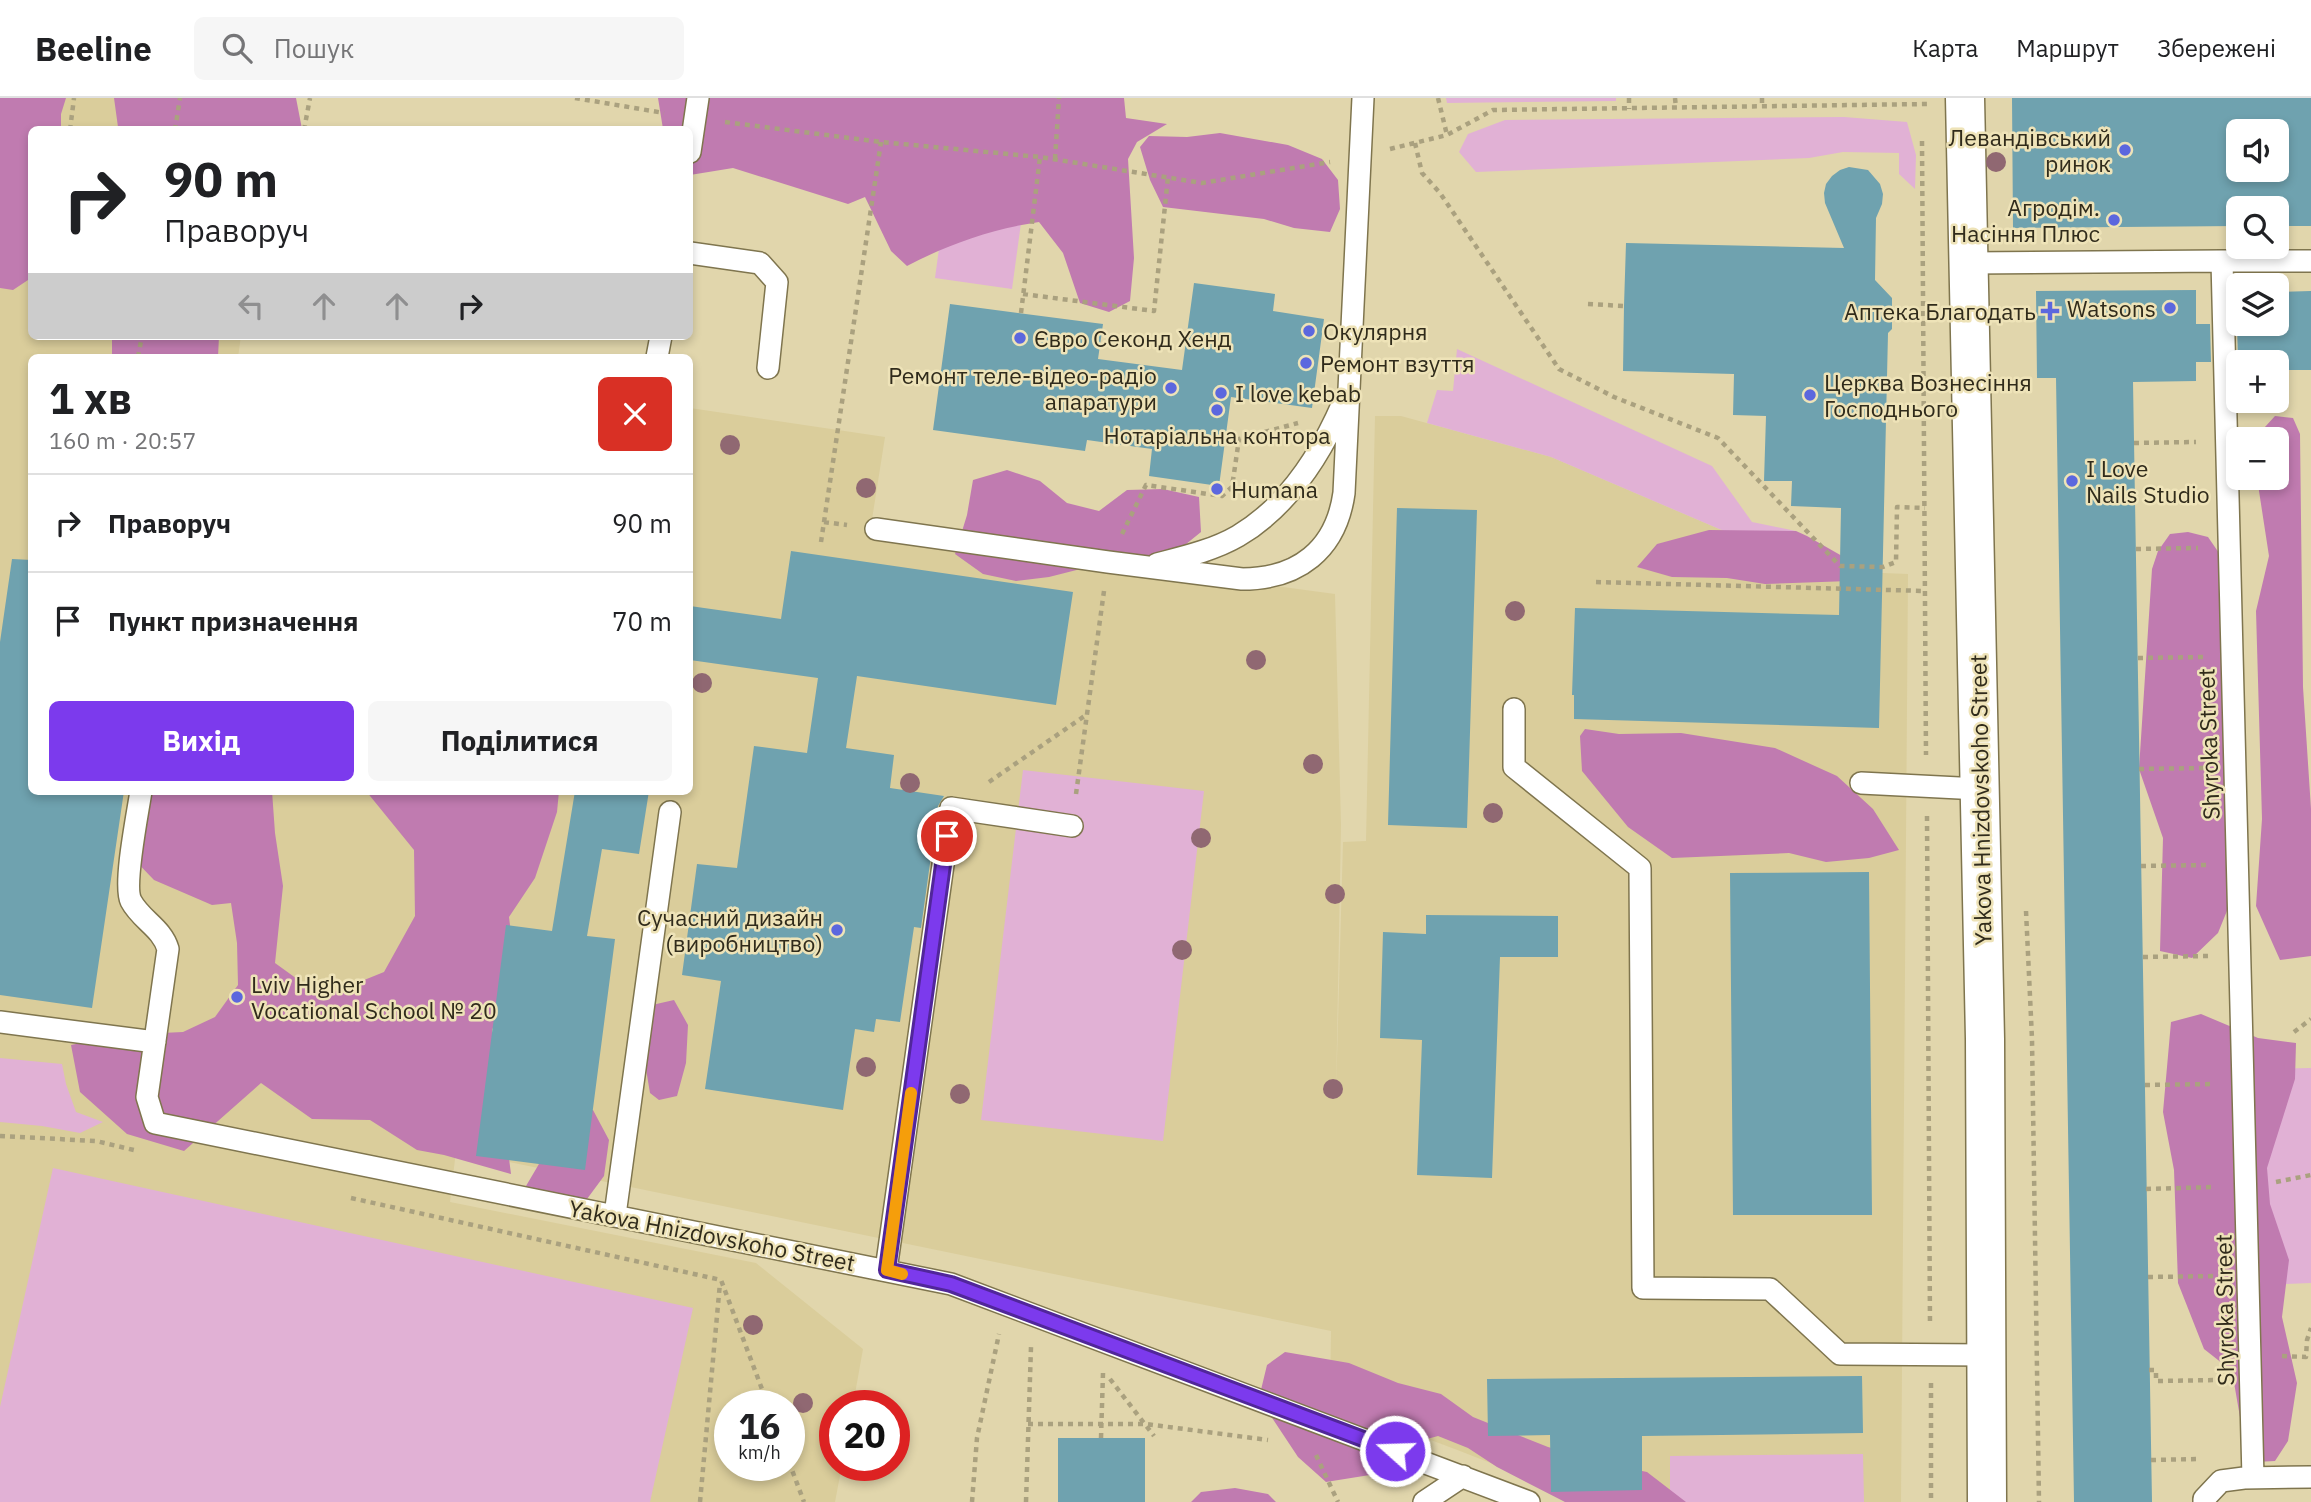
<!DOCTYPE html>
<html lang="uk">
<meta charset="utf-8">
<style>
body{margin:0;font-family:"IBM Plex Sans",sans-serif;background:#f6f6f6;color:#202124;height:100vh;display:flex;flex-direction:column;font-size:26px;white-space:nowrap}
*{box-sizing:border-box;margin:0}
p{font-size:23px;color:#757577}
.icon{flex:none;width:38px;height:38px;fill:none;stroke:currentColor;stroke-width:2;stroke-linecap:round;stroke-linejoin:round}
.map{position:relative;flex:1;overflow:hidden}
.sheet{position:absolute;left:28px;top:256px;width:665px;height:441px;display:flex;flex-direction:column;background:#fff;border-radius:10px;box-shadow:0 4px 10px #0003}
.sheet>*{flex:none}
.banner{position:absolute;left:28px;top:28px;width:665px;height:214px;border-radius:10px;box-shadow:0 4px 10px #0003;background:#fff;color:#202124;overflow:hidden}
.controls{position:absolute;left:2226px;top:21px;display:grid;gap:14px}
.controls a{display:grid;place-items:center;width:63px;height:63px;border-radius:10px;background:#fff;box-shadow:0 4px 10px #0003;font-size:35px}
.speed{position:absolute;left:714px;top:1292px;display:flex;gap:14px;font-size:35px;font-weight:700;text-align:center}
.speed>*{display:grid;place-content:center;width:91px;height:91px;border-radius:50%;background:#fff;box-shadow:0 4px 10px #0003;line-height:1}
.speed small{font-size:18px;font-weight:400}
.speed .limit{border:10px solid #d22;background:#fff;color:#111}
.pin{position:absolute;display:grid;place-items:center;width:60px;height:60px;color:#fff;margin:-30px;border:4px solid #fff;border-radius:50%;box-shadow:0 2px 7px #0007}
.me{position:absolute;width:77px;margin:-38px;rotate:290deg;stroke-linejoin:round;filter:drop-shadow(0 0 5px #0008)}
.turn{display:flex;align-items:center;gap:24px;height:147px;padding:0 21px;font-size:32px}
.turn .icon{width:91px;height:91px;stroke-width:2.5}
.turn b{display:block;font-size:49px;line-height:60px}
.lanes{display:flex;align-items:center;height:66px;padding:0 21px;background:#0003;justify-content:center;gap:35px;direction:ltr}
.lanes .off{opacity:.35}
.round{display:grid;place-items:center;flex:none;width:74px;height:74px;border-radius:10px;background:#f6f6f6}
.headline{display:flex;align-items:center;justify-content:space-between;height:119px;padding:0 21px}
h1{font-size:42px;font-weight:700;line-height:52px}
.primary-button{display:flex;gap:14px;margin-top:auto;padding:14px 21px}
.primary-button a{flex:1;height:80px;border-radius:10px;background:#7c3aed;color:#fff;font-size:28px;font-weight:700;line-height:80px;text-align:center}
.primary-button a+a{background:#f6f6f6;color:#202124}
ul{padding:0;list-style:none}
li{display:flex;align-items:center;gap:21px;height:98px;padding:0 21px;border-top:2px solid #e0e0e0}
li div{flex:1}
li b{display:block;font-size:26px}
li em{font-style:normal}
header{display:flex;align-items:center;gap:42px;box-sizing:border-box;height:98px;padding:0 35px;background:#fff;border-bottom:2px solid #e0e0e0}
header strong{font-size:33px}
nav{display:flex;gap:38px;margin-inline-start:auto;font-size:24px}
.search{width:490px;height:63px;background:#f6f6f6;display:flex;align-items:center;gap:18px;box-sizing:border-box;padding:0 24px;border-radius:10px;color:#757577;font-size:26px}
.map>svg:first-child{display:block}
.built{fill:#dacd9b;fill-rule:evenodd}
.green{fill:#e1b1d5}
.forest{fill:#c07bb0}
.building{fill:#6fa2af;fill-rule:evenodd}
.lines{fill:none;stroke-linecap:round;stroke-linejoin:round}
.service-casing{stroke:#7f754e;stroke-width:24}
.tertiary-casing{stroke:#7f754e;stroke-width:41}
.path{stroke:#aaa17f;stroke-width:4.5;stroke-dasharray:5 5;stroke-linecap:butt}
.service{stroke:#fff;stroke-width:21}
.tertiary{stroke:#fff;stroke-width:38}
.tree{fill:#906872}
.route-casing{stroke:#51269a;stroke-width:18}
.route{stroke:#7c3aed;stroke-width:12}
.slow{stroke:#f59e0b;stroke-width:12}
.poi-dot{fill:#5c67de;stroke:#eee3b8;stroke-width:2.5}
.labels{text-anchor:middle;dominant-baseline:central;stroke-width:5;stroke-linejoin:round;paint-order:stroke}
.poi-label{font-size:23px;fill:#302b1b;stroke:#eee3b8;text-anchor:start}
.street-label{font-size:23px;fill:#302b1b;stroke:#eee3b8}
</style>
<header>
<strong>Beeline</strong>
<div class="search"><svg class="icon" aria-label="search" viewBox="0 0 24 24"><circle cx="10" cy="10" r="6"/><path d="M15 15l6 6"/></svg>Пошук</div>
<nav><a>Карта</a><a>Маршрут</a><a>Збережені</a></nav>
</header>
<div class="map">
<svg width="2311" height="1404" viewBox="0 0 2311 1404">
<rect width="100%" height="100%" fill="#e1d6ac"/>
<path class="built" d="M 0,0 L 279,0 L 274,31 L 32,32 L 32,238 L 241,238 L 238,259 L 32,259 L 32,693 L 498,693 L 450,1104 L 756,1165 L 863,1251 L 853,1307 L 835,1307 L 835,1367 L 842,1367 L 835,1404 L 0,1404 ZM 730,1307 L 789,1307 L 789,1367 L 730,1367 Z
M 690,310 L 885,339 L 870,434 L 1335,496 L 1341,727 L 1336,997 L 1343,744 L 1366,743 L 1375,318 L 1401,318 L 1551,359 L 1773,454 L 1833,473 L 1908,476 L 1901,1404 L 1590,1404 L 1460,1353 L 1330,1304 L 1331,1233 L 465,1055 L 512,693 L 690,693 Z"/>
<path class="green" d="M 1446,0 L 1616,0 L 1616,3 L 1447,5 Z
M 1844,19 L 1907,24 L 1916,57 L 1915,91 L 1899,76 L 1899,55 L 1843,54 L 1809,60 L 1476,74 L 1459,54 L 1468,36 L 1505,22 Z
M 947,92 L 1024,103 L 1012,191 L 935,180 Z
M 1457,251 L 1712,368 L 1752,424 L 1796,433 L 1833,473 L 1773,454 L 1551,359 L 1427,325 L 1437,292 L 1453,293 Z
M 1023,672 L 1204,693 L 1163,1043 L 981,1022 Z
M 0,960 L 62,966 L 66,986 L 76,1014 L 103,1024 L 80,1035 L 42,1028 L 0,1024 Z
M 2311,970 L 2311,1185 L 2260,1187 L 2255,971 Z
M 53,1070 L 693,1210 L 650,1404 L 0,1404 L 0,1309 Z
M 1863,1356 L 1864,1404 L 1670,1404 L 1670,1358 Z"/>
<path class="forest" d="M 0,0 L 66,0 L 61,16 L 61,31 L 32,32 L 31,180 L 13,192 L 0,190 Z
M 114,0 L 296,0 L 302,31 L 116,31 L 118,29 Z
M 658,0 L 1124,0 L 1126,20 L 1167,26 L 1137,44 L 1128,61 L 1134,160 L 1130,203 L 1109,214 L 1080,205 L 1063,155 L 1039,124 C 992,131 949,146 907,168 L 891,153 L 865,99 L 848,106 L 733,70 L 690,77 L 690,32 L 663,31 Z
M 1220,35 L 1288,47 L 1322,61 L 1338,82 L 1340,111 L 1330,134 L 1294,130 L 1264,121 L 1163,109 L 1150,82 L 1140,49 L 1149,38 L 1187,39 Z
M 112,238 L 219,238 L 218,259 L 112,259 Z
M 2275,318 L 2293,320 L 2300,336 L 2303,589 L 2311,711 L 2311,858 L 2280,862 L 2256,808 L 2262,721 L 2256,513 L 2269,458 L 2257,380 L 2277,380 L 2277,341 L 2254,341 Z
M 1007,372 L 1040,383 L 1067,405 L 1099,413 L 1127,392 L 1163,391 L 1199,399 L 1201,434 L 1175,455 L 1108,464 L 1049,479 L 1016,483 L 983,476 L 955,456 L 967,417 L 973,382 Z
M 1709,432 L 1796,433 L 1807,438 L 1849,462 L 1850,483 L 1765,486 L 1727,480 L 1672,479 L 1637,469 L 1657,446 Z
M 2188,434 L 2208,439 L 2219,455 L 2237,509 L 2233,798 L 2218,835 L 2192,860 L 2160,853 L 2163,740 L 2139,671 L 2152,471 L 2158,453 L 2170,436 Z
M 1585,631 L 1619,636 L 1681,635 L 1775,650 L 1837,678 L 1873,711 L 1899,752 L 1869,760 L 1826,764 L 1789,755 L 1672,760 L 1628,729 L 1582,673 L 1580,638 Z
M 139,693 L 272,693 L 275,735 L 283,788 L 275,865 L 322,899 L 384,874 L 415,818 L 414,752 L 366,693 L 559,693 L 557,714 L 535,780 L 509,819 L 516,876 L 492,932 L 492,1006 L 507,1045 L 511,1076 L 444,1057 L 417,1052 L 370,1022 L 312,1021 L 261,985 L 184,1053 L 127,1036 L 80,994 L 71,947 L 119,937 L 183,934 L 215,919 L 238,887 L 237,845 L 231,805 L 212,807 L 154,782 L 127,754 Z
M 674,902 L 688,927 L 686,965 L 677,998 L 659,1002 L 650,995 L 645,965 L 652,907 Z
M 2201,916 L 2258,940 L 2296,945 L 2295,981 L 2267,1070 L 2270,1106 L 2289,1162 L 2282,1219 L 2297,1285 L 2288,1343 L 2275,1363 L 2256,1364 L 2245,1348 L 2232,1273 L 2204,1251 L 2178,1185 L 2174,1072 L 2163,1014 L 2171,924 Z
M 593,1012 L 609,1042 L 604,1078 L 587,1101 L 564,1113 L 542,1106 L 526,1088 L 569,1015 Z
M 1285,1254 L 1349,1265 L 1398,1285 L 1441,1296 L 1473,1319 L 1548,1349 L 1598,1364 L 1647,1374 L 1686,1404 L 1565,1404 L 1497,1369 L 1468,1350 L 1438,1338 L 1394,1350 L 1376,1376 L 1326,1384 L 1298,1359 L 1259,1300 L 1267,1267 Z
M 1235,1390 L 1268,1396 L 1276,1404 L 1191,1404 L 1201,1394 Z"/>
<path class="building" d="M 2012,0 L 2311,0 L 2311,128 L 2277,128 L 2277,110 L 2238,110 L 2238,128 L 2013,130 ZM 2238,33 L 2277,33 L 2277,72 L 2238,72 Z
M 1849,69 L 1868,72 L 1880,86 L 1883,96 L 1882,106 L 1876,120 L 1875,182 L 1892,200 L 1892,231 L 1888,235 L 1879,630 L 1574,621 L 1574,597 L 1572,597 L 1575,510 L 1839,517 L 1841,410 L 1791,408 L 1792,383 L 1764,383 L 1766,318 L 1733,317 L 1734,276 L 1623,273 L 1624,208 L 1626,145 L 1844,150 L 1825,105 L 1824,95 L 1826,86 L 1832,78 L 1840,72 Z
M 1194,185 L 1275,196 L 1273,213 L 1324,221 L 1312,310 L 1231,299 L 1219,388 L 1149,378 L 1152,351 L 1087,342 L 1085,353 L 933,332 L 950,206 L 1103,226 L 1098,261 L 1182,272 Z
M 2196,192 L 2196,226 L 2210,226 L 2211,264 L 2196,264 L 2196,283 L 2133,284 L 2152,1404 L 2074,1404 L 2056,280 L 2037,280 L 2036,193 Z
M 2311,193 L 2311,272 L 2277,272 L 2277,264 L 2238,264 L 2237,226 L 2277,226 L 2277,194 Z
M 1397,410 L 1477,412 L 1467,730 L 1388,727 Z
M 791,453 L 1073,494 L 1056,607 L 857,578 L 846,650 L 894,657 L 890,690 L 944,698 L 938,708 L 921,830 L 914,829 L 900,924 L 876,921 L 874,934 L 855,931 L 843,1012 L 705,991 L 721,883 L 682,877 L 697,766 L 737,770 L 754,648 L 807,655 L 818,580 L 690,562 L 690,508 L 781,521 Z
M 12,461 L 32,462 L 32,693 L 124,693 L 92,910 L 0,897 L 0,544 Z
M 575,693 L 649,693 L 639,756 L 602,751 L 587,838 L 615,841 L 585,1072 L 476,1058 L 506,827 L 552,833 Z
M 1869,774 L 1872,1117 L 1733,1117 L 1730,775 Z
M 1426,817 L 1558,818 L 1558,859 L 1500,859 L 1492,1080 L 1417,1077 L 1422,942 L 1380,940 L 1383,834 L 1426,836 Z
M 1862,1278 L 1863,1335 L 1642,1338 L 1642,1392 L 1551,1394 L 1550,1337 L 1488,1338 L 1487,1281 Z
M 1058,1340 L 1145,1340 L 1145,1404 L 1058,1404 Z"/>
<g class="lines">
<g class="service-casing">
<path id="service" d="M 690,54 L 698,0
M 690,155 L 760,165 L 777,184 L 768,270
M 2222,163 L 2311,163
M 1969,165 L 2222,163 L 2253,1380
M 657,259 L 661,238
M 876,431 L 1108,464 L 1242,481 C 1298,481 1336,452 1344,395 L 1363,0
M 1157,466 C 1184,459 1214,452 1238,438 C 1287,409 1321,356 1343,305
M 1514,611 L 1514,669 L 1640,770 L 1643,1190 L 1770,1191 L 1840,1256 L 1986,1257
M 1861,685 L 1979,691
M 141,693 C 138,714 123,787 131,803 C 141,822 162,830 168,851 L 147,999 L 155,1025 L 951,1186 L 1529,1404
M 0,924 L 155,944
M 615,1117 L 670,714
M 886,1172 L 951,710 L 1072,728
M 1424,1404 L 1463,1378
M 2204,1404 L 2204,1401 L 2221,1383 L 2244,1380 L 2311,1379"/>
</g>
<g class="tertiary-casing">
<path id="tertiary" d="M 1965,0 L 1985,941 L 1987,1404"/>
</g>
<path class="path" d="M 575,0 L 664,15
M 1438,0 L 1447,37
M 1629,0 L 1629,11
M 1675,0 L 1676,10
M 1762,0 L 1762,9
M 725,24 L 881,44 L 1040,59 L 1202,85 L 1330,64
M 70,32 L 74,0
M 175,32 L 180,0
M 304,32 L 310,0
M 1922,43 L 1926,657
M 1415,45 L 1422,75 L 1440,95 L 1559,271 L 1614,299 L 1718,340 L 1840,468 L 1883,469 L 1896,464 L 1897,409 L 1925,410
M 1390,51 L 1447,37 L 1493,12 L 1927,6
M 1055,61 L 1059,0
M 1023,196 L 1154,213 L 1168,79
M 1588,206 L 1624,208
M 1021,215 L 1040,59
M 138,259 L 142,238
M 2134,345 L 2196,344
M 824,424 L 847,427
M 1122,436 L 1146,387 L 1222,398 L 1232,389 L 1239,341 L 1298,325
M 821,444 L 881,44
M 2136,451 L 2198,450
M 1596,484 L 1925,493
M 2138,560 L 2203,559
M 2139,671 L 2205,670
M 989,684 L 1086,617
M 1076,696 L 1104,493
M 1927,718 L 1930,1228
M 2141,768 L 2207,767
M 2026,813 L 2032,941 L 2039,1404
M 2143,859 L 2208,858
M 2294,934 L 2311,921
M 2145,987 L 2214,986
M 0,1038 L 96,1043 L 138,1053
M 2276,1084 L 2311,1077
M 2146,1091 L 2215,1089
M 351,1100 L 721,1182 L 768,1307
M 2148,1179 L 2217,1178
M 2282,1258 L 2306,1259 L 2307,1242 L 2311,1230
M 2149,1272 L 2156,1272 L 2156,1283 L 2219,1282
M 1110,1281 L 1154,1338
M 1931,1285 L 1931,1404
M 1028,1326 L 1146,1326 L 1268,1342
M 1101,1340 L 1103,1275
M 1316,1357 L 1338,1404
M 2151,1362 L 2199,1361
M 789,1364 L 804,1404
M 700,1404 L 720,1185
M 972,1404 L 977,1340 L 999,1236
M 1026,1404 L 1031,1249"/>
<use href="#service" class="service"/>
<use href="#tertiary" class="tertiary"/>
</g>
<g class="tree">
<circle cx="1996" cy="64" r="10"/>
<circle cx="730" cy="347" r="10"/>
<circle cx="866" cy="390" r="10"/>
<circle cx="1515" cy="513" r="10"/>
<circle cx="1256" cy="562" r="10"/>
<circle cx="702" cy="585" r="10"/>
<circle cx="1313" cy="666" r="10"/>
<circle cx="910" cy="685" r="10"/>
<circle cx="1493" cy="715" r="10"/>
<circle cx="1201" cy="740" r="10"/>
<circle cx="1335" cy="796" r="10"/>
<circle cx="1182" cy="852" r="10"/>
<circle cx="866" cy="969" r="10"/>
<circle cx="1333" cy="991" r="10"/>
<circle cx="960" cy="996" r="10"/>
<circle cx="753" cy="1227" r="10"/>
<circle cx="803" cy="1305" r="10"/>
</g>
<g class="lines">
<g class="route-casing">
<path id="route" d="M 947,738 L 887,1172 L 951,1186 L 1395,1353"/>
</g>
<use href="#route" class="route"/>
<path class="slow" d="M 902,1176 L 887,1172 L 911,995"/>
</g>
<g class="poi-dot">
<circle cx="2125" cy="52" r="7"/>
<circle cx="2114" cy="122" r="7"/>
<circle cx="2170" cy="210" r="7"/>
<path d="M2046.5 202.5h7v7h7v7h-7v7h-7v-7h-7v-7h7z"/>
<circle cx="1309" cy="233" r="7"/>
<circle cx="1020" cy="240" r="7"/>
<circle cx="1306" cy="265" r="7"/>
<circle cx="1171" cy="290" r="7"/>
<circle cx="1221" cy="295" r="7"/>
<circle cx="1810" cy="297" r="7"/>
<circle cx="1217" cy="312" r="7"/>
<circle cx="2072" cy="383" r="7"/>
<circle cx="1217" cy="391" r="7"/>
<circle cx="837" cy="832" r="7"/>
<circle cx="237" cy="899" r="7"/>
</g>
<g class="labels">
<g class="poi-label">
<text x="2111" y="39" text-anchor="end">Левандівський<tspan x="2111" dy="26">ринок</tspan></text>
<text x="2100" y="109" text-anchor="end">Агродім.<tspan x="2100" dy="26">Насіння Плюс</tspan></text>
<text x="2156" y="210" text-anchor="end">Watsons</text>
<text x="2036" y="213" text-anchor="end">Аптека Благодать</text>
<text x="1323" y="233">Окулярня</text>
<text x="1034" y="240">Євро Секонд Хенд</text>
<text x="1320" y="265">Ремонт взуття</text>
<text x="1157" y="277" text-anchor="end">Ремонт теле-відео-радіо<tspan x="1157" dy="26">апаратури</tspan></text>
<text x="1824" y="284">Церква Вознесіння<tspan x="1824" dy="26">Господнього</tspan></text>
<text x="1235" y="295">I love kebab</text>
<text x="1217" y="337" text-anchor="middle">Нотаріальна контора</text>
<text x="2086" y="370">I Love<tspan x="2086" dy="26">Nails Studio</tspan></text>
<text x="1231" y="391">Humana</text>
<text x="823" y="819" text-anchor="end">Сучасний дизайн<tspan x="823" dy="26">(виробництво)</tspan></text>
<text x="251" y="886">Lviv Higher<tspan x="251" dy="26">Vocational School № 20</tspan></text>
</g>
<g class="street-label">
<text transform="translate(2208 646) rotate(-92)">Shyroka Street</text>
<text transform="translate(1980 702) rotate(-91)">Yakova Hnizdovskoho Street</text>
<text transform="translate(712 1137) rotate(11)">Yakova Hnizdovskoho Street</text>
<text transform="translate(2224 1212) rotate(-91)">Shyroka Street</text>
</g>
</g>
</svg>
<div class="controls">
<a><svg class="icon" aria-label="sound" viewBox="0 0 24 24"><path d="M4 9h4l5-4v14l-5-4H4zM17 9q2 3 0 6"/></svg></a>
<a><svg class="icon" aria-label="search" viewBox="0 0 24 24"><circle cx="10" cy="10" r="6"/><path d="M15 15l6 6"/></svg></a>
<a><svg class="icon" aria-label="layers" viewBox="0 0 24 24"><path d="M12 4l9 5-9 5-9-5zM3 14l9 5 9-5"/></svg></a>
<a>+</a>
<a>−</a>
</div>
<div class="speed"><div>16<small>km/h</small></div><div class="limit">20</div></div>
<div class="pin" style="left:947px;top:738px;background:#d93025"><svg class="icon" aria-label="arrive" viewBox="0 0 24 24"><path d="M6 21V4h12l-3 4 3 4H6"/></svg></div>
<svg class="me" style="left:1395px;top:1353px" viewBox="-20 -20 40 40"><circle r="17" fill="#7c3aed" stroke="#fff" stroke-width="3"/><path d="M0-11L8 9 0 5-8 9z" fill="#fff"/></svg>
<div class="banner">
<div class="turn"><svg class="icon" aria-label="right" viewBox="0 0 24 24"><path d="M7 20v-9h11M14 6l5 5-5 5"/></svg><div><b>90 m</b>Праворуч</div></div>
<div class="lanes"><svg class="icon off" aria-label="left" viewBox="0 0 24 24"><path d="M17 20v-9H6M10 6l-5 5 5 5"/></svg><svg class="icon off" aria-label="ahead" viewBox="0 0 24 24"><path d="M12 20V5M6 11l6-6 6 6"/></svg><svg class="icon off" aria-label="ahead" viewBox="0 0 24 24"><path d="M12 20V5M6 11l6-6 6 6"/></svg><svg class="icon" aria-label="right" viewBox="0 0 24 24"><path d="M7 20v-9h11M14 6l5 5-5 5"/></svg></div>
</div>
<section class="sheet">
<div class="headline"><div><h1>1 хв</h1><p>160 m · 20:57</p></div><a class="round" style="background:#d93025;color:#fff"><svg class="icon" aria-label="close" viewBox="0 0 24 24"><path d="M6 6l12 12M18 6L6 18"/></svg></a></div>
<ul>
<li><svg class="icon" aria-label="right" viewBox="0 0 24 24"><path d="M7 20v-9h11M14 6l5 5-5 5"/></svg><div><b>Праворуч</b></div><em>90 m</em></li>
<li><svg class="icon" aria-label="arrive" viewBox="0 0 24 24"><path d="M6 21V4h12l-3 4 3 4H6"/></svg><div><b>Пункт призначення</b></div><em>70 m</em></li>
</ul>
<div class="primary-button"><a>Вихід</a><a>Поділитися</a></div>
</section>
</div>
